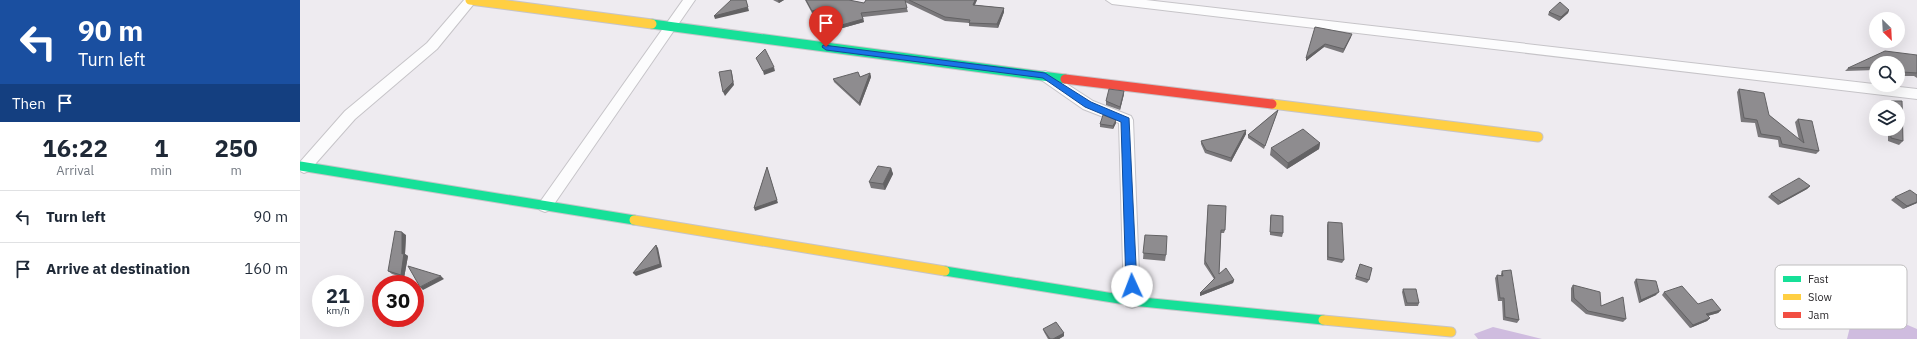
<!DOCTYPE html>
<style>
body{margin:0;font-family:"IBM Plex Sans",sans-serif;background:#f2f2f3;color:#1f2937;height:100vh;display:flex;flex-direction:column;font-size:15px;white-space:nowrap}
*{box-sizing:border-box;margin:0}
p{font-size:13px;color:#747a83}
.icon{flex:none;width:22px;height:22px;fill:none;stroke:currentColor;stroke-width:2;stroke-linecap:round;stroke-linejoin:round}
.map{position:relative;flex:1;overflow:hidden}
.details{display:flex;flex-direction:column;background:#fff;width:300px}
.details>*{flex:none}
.guide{background:#1a4fa0;color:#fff;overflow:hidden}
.needle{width:26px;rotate:156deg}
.fabs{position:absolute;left:1569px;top:12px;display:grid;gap:8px}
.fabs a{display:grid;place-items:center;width:36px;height:36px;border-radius:50%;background:#fff;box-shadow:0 4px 16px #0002;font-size:20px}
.speed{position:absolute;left:12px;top:275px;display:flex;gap:8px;font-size:20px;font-weight:700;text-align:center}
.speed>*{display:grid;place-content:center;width:52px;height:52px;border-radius:50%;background:#fff;box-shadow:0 4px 16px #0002;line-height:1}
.speed small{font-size:10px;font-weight:400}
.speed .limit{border:6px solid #d22;background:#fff;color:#111}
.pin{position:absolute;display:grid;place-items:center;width:34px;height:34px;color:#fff;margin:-41px -17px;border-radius:50% 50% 50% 0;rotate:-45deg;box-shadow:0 0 4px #0007}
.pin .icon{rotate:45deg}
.me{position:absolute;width:44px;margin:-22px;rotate:358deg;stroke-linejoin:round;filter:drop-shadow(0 0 3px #0008)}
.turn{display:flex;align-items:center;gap:14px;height:84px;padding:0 12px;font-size:18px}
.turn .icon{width:52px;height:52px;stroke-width:2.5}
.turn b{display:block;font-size:28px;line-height:34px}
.then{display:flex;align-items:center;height:38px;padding:0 12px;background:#0003;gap:8px;font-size:15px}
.eta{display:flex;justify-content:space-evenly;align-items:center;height:68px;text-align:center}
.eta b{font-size:24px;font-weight:700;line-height:28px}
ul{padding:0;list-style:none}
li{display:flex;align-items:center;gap:12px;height:52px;padding:0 12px;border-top:1px solid #e0e1e3}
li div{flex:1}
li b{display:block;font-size:15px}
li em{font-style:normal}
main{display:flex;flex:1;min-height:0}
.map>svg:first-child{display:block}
.water{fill:#cfbcdf}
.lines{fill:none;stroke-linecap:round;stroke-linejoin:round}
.street-casing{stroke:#c6c4c8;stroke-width:2}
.fast-casing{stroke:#c6c4c8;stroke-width:11}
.slow-casing{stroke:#c6c4c8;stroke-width:11}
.jam-casing{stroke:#c6c4c8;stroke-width:11}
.street{fill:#fcfcfd;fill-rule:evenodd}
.fast{stroke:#16e098;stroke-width:9}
.slow{stroke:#ffcf43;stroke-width:9}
.jam{stroke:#f24e42;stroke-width:9}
.wall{fill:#7a787b}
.shaded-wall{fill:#636264}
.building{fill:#8e8c8f;stroke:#636264}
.route{fill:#1a73e8;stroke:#114b97}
.key{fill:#fff;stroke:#bfbebf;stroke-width:1}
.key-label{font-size:11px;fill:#29272a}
</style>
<main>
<section class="details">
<div class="guide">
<div class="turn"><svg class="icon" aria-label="left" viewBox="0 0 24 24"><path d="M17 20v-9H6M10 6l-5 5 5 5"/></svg><div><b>90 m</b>Turn left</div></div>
<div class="then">Then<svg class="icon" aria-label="arrive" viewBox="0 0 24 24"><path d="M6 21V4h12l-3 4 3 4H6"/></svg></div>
</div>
<div class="eta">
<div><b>16:22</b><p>Arrival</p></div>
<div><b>1</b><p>min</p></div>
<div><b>250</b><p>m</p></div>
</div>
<ul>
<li><svg class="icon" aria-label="left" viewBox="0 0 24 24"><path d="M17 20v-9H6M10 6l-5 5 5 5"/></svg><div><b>Turn left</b></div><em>90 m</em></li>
<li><svg class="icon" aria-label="arrive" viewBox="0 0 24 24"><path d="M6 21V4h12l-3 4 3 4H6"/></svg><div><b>Arrive at destination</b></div><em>160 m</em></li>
</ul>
</section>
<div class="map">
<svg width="1617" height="339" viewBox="0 0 1617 339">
<rect width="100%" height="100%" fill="#eeebf0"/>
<path class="water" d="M 1556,303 L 1617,329 L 1617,339 L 1547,339 Z
M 1193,327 L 1242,339 L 1178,339 L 1174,334 Z"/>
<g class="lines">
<g class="street-casing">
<path id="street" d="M 164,0 L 177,0 L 137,49 L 55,119 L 9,171 L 4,173 L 0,171 L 0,162 L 45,111 L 127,43 Z
M 383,0 L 395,0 L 250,210 L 245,212 L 240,210 L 237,206 L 240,202 Z
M 806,0 L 846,0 L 1617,89 L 1617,99 L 812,4 Z
M 745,71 L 750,73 L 793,101 L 831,116 L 833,120 L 840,301 L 838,306 L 832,308 L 826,306 L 824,301 L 819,123 L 783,109 L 740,79 L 738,76 L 740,73 Z"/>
</g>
<g class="fast-casing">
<path id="fast" d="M 352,24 L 765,79
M 0,166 L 334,220
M 645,271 L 832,301 L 1023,320"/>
</g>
<g class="slow-casing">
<path id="slow" d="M 170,0 L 352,24
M 972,104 L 1238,137
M 334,220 L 645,271
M 1023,320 L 1151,332"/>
</g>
<g class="jam-casing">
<path id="jam" d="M 765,79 L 972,104"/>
</g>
<use href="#street" class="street"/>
<use href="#fast" class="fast"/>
<use href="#slow" class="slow"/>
<use href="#jam" class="jam"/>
</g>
<path class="wall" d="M 473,0 L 484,0 L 479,3 Z
M 505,0 L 549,0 L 564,3 L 566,0 L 677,0 L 675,5 L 704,8 L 704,12 L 698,28 L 669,26 L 669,23 L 645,21 L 605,2 L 608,12 L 563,17 L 564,22 L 539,29 L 532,16 L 529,18 L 524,12 L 513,15 Z
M 1269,10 L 1268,13 L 1259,21 L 1248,15 L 1249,12 Z
M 1015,27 L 1051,37 L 1043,53 L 1024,47 L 1006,61 Z
M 1617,55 L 1617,78 L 1614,76 L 1599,76 L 1598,74 L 1598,63 L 1576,63 L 1576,70 L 1545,71 L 1548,68 Z
M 570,73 L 571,77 L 560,106 L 534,82 L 533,79 L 560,77 Z
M 1439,89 L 1469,115 L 1499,140 L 1495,122 L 1498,119 L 1519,151 L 1516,154 L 1479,147 L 1478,140 L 1458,137 L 1455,123 L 1441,122 L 1437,92 Z
M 824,94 L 820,110 L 806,105 L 806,101 Z
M 1591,101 L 1602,101 L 1603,141 L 1599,145 L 1588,141 L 1588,129 L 1598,129 L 1598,107 L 1588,107 L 1588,105 Z
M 978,110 L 977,113 L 964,149 L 948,138 L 948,135 Z
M 816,123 L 813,129 L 800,127 L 800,124 Z
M 946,130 L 946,134 L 931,162 L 905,153 L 901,144 L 901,141 Z
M 1020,143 L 1019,149 L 987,169 L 970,155 L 971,148 Z
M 591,168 L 593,174 L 585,190 L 571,188 L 569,182 Z
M 1510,186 L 1507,189 L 1478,205 L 1468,197 L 1471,194 Z
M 1595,197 L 1617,203 L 1603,209 L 1591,200 Z
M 908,208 L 925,230 L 924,233 L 921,233 L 919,274 L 934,280 L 933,283 L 900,296 L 914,279 L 904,264 Z
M 971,215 L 983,233 L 982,237 L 970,235 L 970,218 Z
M 1028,222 L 1044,260 L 1042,263 L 1027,260 L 1027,225 Z
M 106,235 L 105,254 L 108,256 L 104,278 L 92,274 L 88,271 Z
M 845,235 L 866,255 L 865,261 L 843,259 Z
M 1060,264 L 1069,280 L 1067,283 L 1055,279 Z
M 1202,271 L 1219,320 L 1217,323 L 1203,320 L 1202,301 L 1198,301 L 1195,278 L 1197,275 L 1201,276 L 1201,274 Z
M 1336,279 L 1356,295 L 1339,303 L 1334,282 Z
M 1273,285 L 1301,306 L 1326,319 L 1323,322 L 1286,314 L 1271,301 L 1271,288 Z
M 1103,289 L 1119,303 L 1118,306 L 1105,306 L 1102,292 Z
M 1364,292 L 1398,304 L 1421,310 L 1418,313 L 1408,316 L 1410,318 L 1407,321 L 1390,328 L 1362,295 Z
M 1479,309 L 1500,324 L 1496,327 L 1481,325 L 1476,312 Z
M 743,329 L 764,333 L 764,336 L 759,339 L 748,339 L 744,332 Z"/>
<path class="shaded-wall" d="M 446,0 L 449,11 L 415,19 L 414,16 Z
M 478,0 L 484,0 L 479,3 Z
M 675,0 L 677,0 L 673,8 L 673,5 Z
M 523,8 L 524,12 L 513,15 L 512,11 Z
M 704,8 L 704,12 L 698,28 L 697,24 Z
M 1269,10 L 1268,13 L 1259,21 L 1261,17 Z
M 531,12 L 532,16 L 529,18 L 528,14 Z
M 563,19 L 564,22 L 539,29 L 538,26 Z
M 1052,34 L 1051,37 L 1043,53 L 1044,49 Z
M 1025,44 L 1024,47 L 1006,61 L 1006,58 Z
M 474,67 L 475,71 L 464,75 L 463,71 Z
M 431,70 L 432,73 L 434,85 L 425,96 L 423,92 Z
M 570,73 L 571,77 L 560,106 L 559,103 Z
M 824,91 L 824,94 L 820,110 L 820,107 Z
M 816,120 L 816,123 L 813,129 L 813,126 Z
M 946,130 L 946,134 L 931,162 L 931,158 Z
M 1020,143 L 1019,149 L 987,169 L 988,163 Z
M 467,167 L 478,203 L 455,211 L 454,208 Z
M 591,168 L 593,174 L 585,190 L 583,184 Z
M 1510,186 L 1507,189 L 1478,205 L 1481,202 Z
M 1617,202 L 1617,203 L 1603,209 L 1607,206 Z
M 102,232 L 106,235 L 105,254 L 108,256 L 104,278 L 101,275 Z
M 356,245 L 358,248 L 362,267 L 336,276 L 333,273 Z
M 141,276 L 144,279 L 123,290 L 120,287 Z
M 934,280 L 933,283 L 900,296 L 900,293 Z
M 1359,292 L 1356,295 L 1339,303 L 1341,300 Z
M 1421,310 L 1418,313 L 1403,317 L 1406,314 Z
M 1410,318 L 1407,321 L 1390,328 L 1393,325 Z
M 764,333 L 764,336 L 759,339 L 753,339 Z"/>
<path class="building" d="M 431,0 L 446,0 L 448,7 L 414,16 Z
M 506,0 L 549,0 L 564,3 L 566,0 L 605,0 L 607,8 L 561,13 L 563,19 L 538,26 L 531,12 L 528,14 L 523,8 L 512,11 Z
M 609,0 L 675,0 L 673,5 L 704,8 L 697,24 L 669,23 L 670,20 L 645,17 Z
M 1260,2 L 1269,10 L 1261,17 L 1249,12 Z
M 1015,27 L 1052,34 L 1044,49 L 1025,44 L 1006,58 Z
M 465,49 L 474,67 L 463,71 L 456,58 Z
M 1585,51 L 1617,55 L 1617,73 L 1602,72 L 1598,67 L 1598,63 L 1576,63 L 1576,67 L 1548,68 Z
M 431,70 L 433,82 L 423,92 L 419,72 Z
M 558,72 L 560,77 L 570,73 L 559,103 L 533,79 Z
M 809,89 L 824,91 L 820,107 L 806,101 Z
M 1439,89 L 1464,93 L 1469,115 L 1504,143 L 1498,119 L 1512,121 L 1519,151 L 1482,144 L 1480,137 L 1461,134 L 1457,120 L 1444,118 Z
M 1591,101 L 1602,101 L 1603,141 L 1591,138 L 1591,129 L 1598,129 L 1598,107 L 1591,107 Z
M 978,110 L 965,146 L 948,135 Z
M 803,115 L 816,120 L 813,126 L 800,124 Z
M 1003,129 L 1020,143 L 988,163 L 971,148 Z
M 946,130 L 931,158 L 906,150 L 901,141 Z
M 578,166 L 591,168 L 583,184 L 569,182 Z
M 467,167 L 477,200 L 454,208 Z
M 1499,178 L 1510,186 L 1481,202 L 1471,194 Z
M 1610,190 L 1617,195 L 1617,202 L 1607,206 L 1595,197 Z
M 908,205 L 926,206 L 925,230 L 921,230 L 919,274 L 926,268 L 934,280 L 900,293 L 915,278 L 905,261 Z
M 971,215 L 983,216 L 983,233 L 970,232 Z
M 1028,222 L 1042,223 L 1044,260 L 1028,257 Z
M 95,231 L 102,232 L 102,254 L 104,253 L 101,275 L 88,271 Z
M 845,235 L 867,236 L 866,255 L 843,253 Z
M 356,245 L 360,264 L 333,273 Z
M 1060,264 L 1072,268 L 1069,280 L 1056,276 Z
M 108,266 L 141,276 L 120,287 Z
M 1211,270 L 1219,320 L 1205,317 L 1204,298 L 1200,298 L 1197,275 L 1203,276 L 1202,271 Z
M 1336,279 L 1356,281 L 1359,292 L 1341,300 Z
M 1273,285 L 1300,292 L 1301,306 L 1323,297 L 1326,319 L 1288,311 L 1274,298 Z
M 1382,286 L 1398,304 L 1412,299 L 1421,310 L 1406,314 L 1410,318 L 1393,325 L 1364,292 Z
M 1103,289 L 1116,289 L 1119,303 L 1107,303 Z
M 756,322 L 764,333 L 753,339 L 750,339 L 743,329 Z"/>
<path class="route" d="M 523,45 L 745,73 L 791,102 L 829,118 L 837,286 L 835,289 L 832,290 L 826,286 L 821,122 L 785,107 L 743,78 L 526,50 L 522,47 Z"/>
<rect x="1475" y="265" width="132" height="64" rx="6" class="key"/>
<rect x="1483" y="276" width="18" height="6" fill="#16e098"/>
<rect x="1483" y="294" width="18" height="6" fill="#ffcf43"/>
<rect x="1483" y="312" width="18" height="6" fill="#f24e42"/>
<g class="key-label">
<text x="1508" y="283">Fast</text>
<text x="1508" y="301">Slow</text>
<text x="1508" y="319">Jam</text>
</g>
</svg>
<div class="fabs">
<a><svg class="needle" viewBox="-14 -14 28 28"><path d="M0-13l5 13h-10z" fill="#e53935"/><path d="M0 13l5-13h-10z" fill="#747a83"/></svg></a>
<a><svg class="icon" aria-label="search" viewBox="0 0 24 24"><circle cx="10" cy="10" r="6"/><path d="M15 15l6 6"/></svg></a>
<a><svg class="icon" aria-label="layers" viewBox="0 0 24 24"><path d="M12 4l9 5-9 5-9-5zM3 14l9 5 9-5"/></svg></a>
</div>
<div class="speed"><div>21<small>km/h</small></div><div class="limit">30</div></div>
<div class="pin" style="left:526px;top:47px;background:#d93025"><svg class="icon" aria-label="arrive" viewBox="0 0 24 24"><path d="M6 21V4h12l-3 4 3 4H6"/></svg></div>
<svg class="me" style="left:832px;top:286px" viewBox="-20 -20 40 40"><circle r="19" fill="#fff"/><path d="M0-13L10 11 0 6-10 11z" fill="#1a73e8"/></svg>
</div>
</main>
